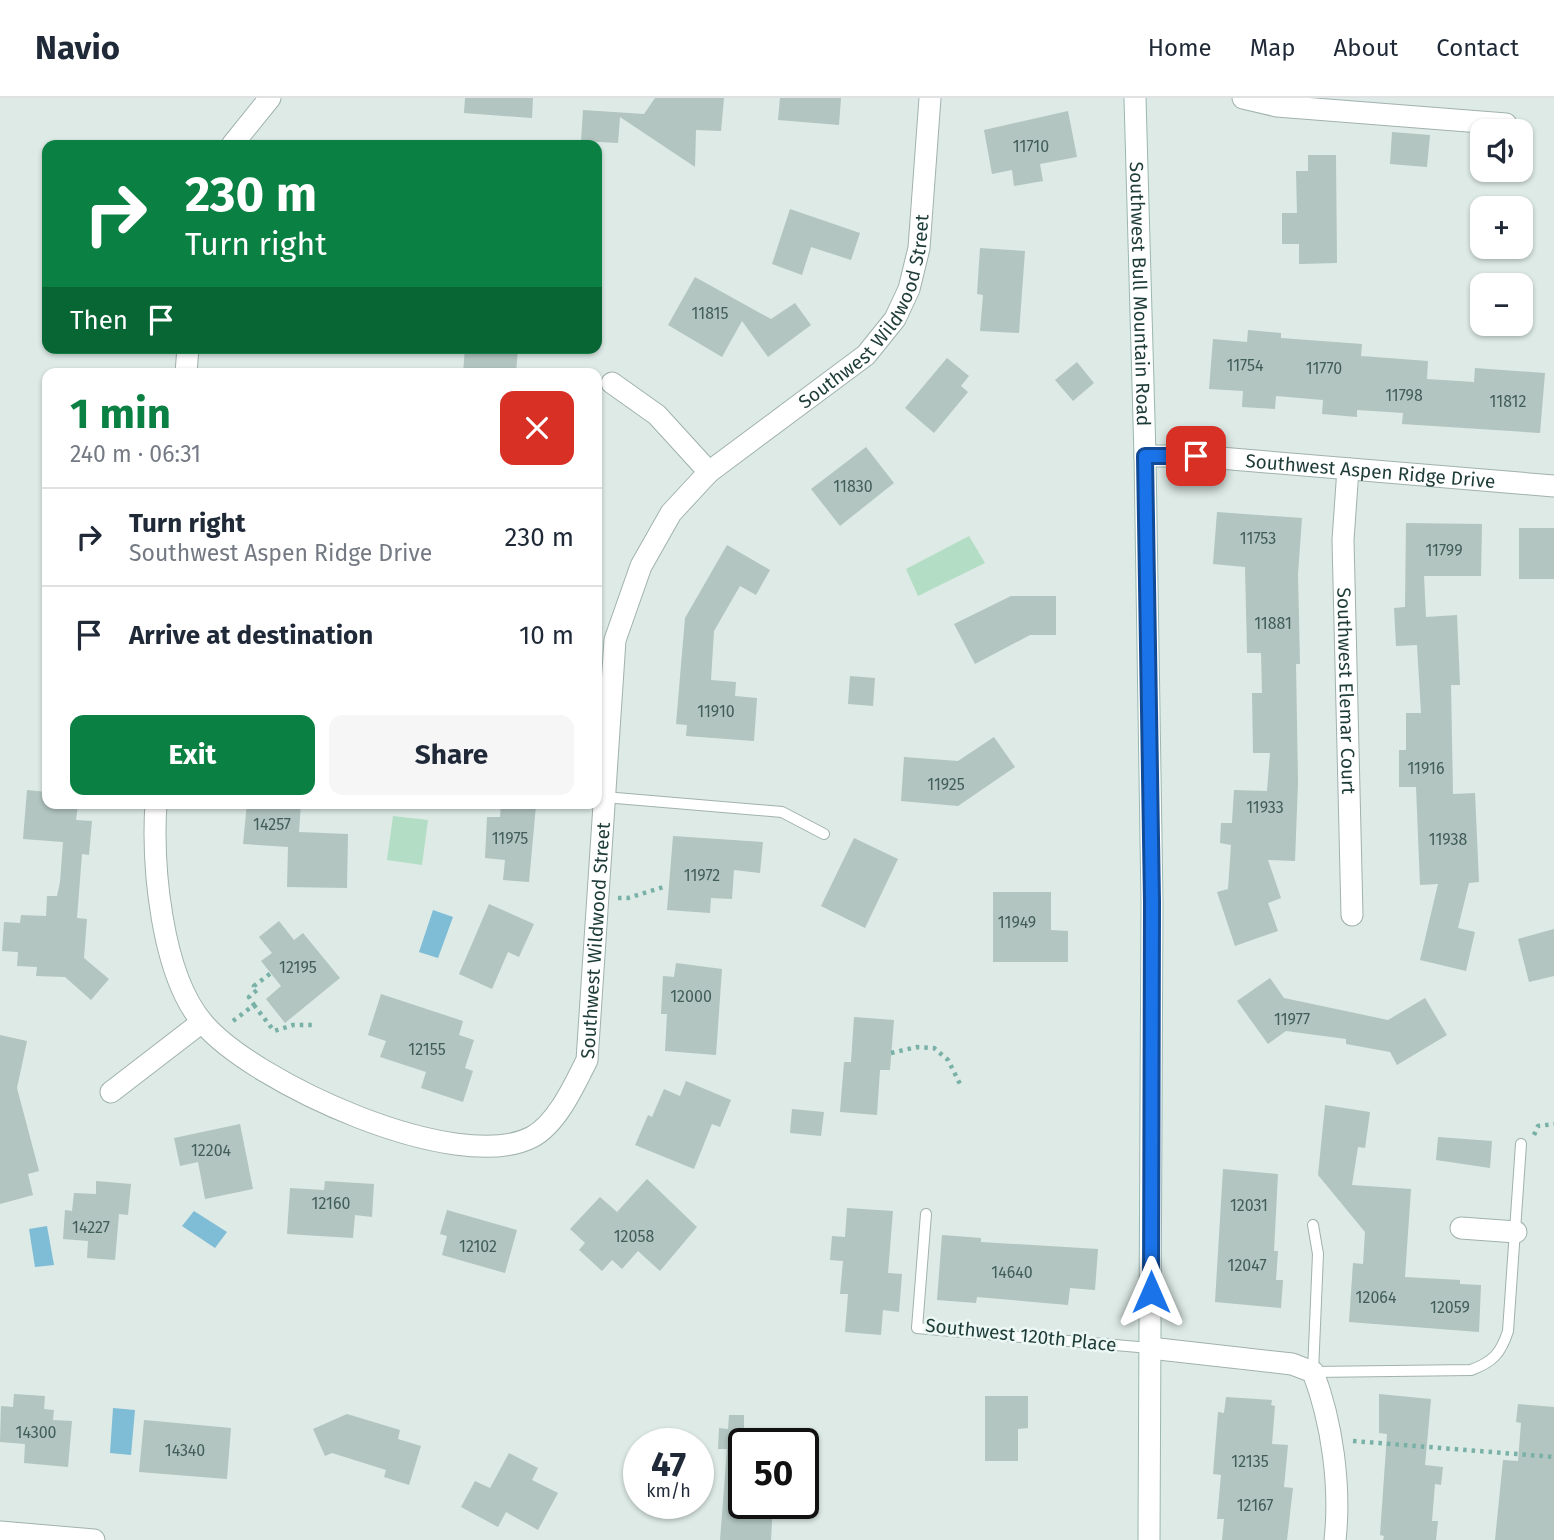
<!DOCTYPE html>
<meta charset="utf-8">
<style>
body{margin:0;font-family:"Fira Sans",sans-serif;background:#f6f6f7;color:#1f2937;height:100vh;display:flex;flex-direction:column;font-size:26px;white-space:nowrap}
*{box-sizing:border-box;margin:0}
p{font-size:23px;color:#747a83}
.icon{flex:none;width:38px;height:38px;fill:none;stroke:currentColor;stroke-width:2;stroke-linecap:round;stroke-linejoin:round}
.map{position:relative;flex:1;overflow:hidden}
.panel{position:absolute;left:42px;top:270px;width:560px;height:441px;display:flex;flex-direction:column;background:#fff;border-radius:14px;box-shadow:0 2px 5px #0004}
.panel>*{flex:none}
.hud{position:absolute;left:42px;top:42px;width:560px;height:214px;border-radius:14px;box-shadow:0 2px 5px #0004;background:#0b8043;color:#fff;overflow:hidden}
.buttons{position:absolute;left:1470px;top:21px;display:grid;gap:14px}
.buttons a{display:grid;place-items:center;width:63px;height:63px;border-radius:14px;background:#fff;box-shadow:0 2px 5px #0004;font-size:35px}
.speed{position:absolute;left:623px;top:1330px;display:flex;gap:14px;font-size:35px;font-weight:700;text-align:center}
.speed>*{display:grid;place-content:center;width:91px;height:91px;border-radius:50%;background:#fff;box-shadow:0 2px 5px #0004;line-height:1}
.speed small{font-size:18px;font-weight:400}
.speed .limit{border:4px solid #111;border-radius:10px;background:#fff;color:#111}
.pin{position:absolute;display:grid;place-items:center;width:60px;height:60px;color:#fff;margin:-30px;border-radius:14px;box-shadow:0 4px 10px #0006}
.me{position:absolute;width:77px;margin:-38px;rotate:0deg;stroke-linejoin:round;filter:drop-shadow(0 0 5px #0008)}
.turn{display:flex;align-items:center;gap:24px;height:147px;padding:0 28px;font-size:32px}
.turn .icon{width:91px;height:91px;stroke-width:2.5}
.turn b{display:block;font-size:49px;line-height:60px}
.then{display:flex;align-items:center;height:66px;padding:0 28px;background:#0003;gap:14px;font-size:26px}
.round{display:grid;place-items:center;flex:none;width:74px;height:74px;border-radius:14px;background:#f6f6f7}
.summary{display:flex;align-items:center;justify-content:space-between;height:119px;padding:0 28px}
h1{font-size:42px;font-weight:700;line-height:52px;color:#0b8043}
.primary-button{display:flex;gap:14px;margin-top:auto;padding:14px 28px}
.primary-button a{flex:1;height:80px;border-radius:14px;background:#0b8043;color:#fff;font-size:28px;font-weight:700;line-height:80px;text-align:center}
.primary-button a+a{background:#f6f6f7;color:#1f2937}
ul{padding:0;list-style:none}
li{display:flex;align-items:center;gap:21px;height:98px;padding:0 28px;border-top:2px solid #e0e1e3}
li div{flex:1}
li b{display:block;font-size:26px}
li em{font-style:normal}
header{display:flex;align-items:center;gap:42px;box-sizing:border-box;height:98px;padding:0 35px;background:#fff;border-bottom:2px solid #e0e1e3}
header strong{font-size:33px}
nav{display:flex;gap:38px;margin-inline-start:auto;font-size:24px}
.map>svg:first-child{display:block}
.green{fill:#b3dec5}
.water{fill:#7fbcd6}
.building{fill:#b2c5c0}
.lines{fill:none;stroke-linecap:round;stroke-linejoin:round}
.service-casing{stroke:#a0b2ae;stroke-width:12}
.minor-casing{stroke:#a0b2ae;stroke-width:23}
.secondary-casing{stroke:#9bb7b1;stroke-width:23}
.path{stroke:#7ab1a7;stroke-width:4.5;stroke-dasharray:3.5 5;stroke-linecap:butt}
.service{stroke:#fff;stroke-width:10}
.minor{stroke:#fff;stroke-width:21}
.secondary{stroke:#fff;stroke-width:21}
.route-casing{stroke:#114b97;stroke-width:18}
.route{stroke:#1a73e8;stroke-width:12}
.labels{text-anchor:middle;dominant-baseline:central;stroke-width:5;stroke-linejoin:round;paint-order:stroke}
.number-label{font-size:16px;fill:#425e59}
.street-label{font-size:19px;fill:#1d3b37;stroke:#edf7f3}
</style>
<header>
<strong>Navio</strong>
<nav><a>Home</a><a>Map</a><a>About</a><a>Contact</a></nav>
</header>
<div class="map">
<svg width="1554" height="1442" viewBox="0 0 1554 1442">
<rect width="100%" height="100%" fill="#ddeae6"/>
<path class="green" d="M 969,438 L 985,465 L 918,498 L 906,471 Z
M 393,718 L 428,722 L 422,767 L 387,762 Z"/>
<path class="water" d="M 433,812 L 453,819 L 438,860 L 419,854 Z
M 194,1113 L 227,1134 L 215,1150 L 182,1128 Z
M 47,1128 L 54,1167 L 35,1169 L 29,1131 Z
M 113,1310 L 135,1312 L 131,1357 L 110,1355 Z"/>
<path class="building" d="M 465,0 L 533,0 L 532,20 L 464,15 Z
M 655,0 L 724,0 L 721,33 L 696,32 L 695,69 L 620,19 L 618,45 L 581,43 L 583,12 L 644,16 Z
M 780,0 L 841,0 L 839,27 L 778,22 Z
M 1068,13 L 1077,59 L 1040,66 L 1043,83 L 1014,88 L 1012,72 L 992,76 L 984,32 Z
M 1392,34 L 1430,37 L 1427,69 L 1390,66 Z
M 1308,57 L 1336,57 L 1337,165 L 1299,166 L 1299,146 L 1282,146 L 1282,115 L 1297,115 L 1296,73 L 1308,73 Z
M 790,111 L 860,135 L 851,162 L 811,149 L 802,177 L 772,166 Z
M 980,150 L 1025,153 L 1019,235 L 980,233 L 983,197 L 977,196 Z
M 695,179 L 771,221 L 795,205 L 811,227 L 768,259 L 742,223 L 722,259 L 668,227 Z
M 1248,232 L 1281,235 L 1281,240 L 1362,246 L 1361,258 L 1428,263 L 1427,281 L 1474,284 L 1475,270 L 1545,275 L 1540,335 L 1402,326 L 1403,315 L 1357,312 L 1357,319 L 1322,316 L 1323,302 L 1276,298 L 1275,311 L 1242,309 L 1243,293 L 1209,291 L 1213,241 L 1247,244 Z
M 465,250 L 518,250 L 516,275 L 463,275 Z
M 947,260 L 969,278 L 961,288 L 968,294 L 934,335 L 905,310 Z
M 1077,264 L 1094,285 L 1073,303 L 1055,282 Z
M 866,349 L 894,385 L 840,428 L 811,391 Z
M 1217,414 L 1302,420 L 1298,476 L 1300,566 L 1296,566 L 1298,684 L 1295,763 L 1268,762 L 1281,800 L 1268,805 L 1278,833 L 1235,848 L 1217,794 L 1228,791 L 1231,747 L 1220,745 L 1221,725 L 1232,725 L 1234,692 L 1267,693 L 1270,655 L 1253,655 L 1252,595 L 1262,595 L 1261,555 L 1247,555 L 1245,469 L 1213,466 Z
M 1406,425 L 1482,426 L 1481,478 L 1424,478 L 1426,519 L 1457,517 L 1460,587 L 1451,587 L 1453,696 L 1475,695 L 1479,784 L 1469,785 L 1458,830 L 1475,834 L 1466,873 L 1420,862 L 1438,786 L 1420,787 L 1416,689 L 1399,689 L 1399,652 L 1406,652 L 1406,615 L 1421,615 L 1417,547 L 1396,548 L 1394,510 L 1405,509 Z
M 1519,430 L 1554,430 L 1554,481 L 1519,481 Z
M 727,447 L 770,472 L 756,497 L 740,488 L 714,533 L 711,582 L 736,584 L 735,598 L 757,600 L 754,643 L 686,638 L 687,627 L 676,626 L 685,520 Z
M 1011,498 L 1056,498 L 1056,537 L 1030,537 L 975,566 L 954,526 Z
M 850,578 L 875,580 L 873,608 L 848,606 Z
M 994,639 L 1015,669 L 958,708 L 901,703 L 904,659 L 958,663 Z
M 27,692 L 47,694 L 47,705 L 78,707 L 76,722 L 92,723 L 89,757 L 82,756 L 77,820 L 87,821 L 84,860 L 109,881 L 91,902 L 65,879 L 36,878 L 37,869 L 17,868 L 18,854 L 2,853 L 4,824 L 20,825 L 21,817 L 46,818 L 47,798 L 57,798 L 60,784 L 63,744 L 23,741 Z
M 247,705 L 301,705 L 299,734 L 348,736 L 347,790 L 287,789 L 288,749 L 243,746 Z
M 501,705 L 536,707 L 529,784 L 503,782 L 505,762 L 485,760 L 487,719 L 500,719 Z
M 673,738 L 763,744 L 760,775 L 734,772 L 732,801 L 711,800 L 710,815 L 667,812 Z
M 854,740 L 898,761 L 865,830 L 821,808 Z
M 993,794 L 1051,794 L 1051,832 L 1068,833 L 1068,864 L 993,864 Z
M 489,806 L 534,826 L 519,859 L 508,854 L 492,891 L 459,876 Z
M 279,823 L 294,842 L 303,835 L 340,880 L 285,925 L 266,901 L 281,888 L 261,863 L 272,855 L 259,839 Z
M 1554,831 L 1554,878 L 1529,884 L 1518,841 Z
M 676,865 L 722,871 L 716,957 L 665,953 L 667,916 L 661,916 L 663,878 L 674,879 Z
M 1270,880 L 1284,900 L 1388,922 L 1425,900 L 1447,937 L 1397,967 L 1390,954 L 1346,946 L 1346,941 L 1286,933 L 1268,946 L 1237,903 Z
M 381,896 L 463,923 L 459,937 L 474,942 L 465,970 L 473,973 L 463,1004 L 421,990 L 426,974 L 380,959 L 386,943 L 368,937 Z
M 854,919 L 894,922 L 890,972 L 880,972 L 877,1017 L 840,1014 L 844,964 L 851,964 Z
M 0,937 L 27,943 L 17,990 L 39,1073 L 28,1076 L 33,1097 L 0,1106 Z
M 686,983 L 731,1002 L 720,1029 L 712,1026 L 694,1071 L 635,1047 L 648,1017 L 652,1019 L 664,991 L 680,998 Z
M 1325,1007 L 1370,1014 L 1365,1050 L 1358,1049 L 1352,1087 L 1411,1091 L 1405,1179 L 1460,1182 L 1460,1186 L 1481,1187 L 1479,1234 L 1349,1224 L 1353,1165 L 1363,1166 L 1365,1134 L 1318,1077 Z
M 792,1011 L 824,1014 L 821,1038 L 790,1035 Z
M 240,1026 L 253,1091 L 205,1101 L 198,1064 L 180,1068 L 174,1040 Z
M 1438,1039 L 1492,1043 L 1490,1070 L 1436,1062 Z
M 1223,1071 L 1278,1076 L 1274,1153 L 1278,1153 L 1276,1182 L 1283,1182 L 1281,1210 L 1215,1204 Z
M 647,1081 L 697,1129 L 660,1173 L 638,1153 L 622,1171 L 612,1162 L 602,1173 L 579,1152 L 585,1145 L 570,1131 L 600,1099 L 617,1114 Z
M 96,1083 L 131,1086 L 128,1117 L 119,1116 L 115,1162 L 87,1160 L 88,1143 L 63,1141 L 65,1112 L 72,1113 L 74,1095 L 96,1096 Z
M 325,1083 L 374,1086 L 372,1119 L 355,1117 L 353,1140 L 287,1136 L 290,1090 L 324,1092 Z
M 847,1110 L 893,1113 L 888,1175 L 902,1176 L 899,1214 L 883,1212 L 881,1237 L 845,1234 L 848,1196 L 840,1196 L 843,1163 L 830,1162 L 832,1138 L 845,1139 Z
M 447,1112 L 517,1132 L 505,1175 L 442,1157 L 447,1138 L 440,1136 Z
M 942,1137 L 981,1140 L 981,1144 L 1098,1151 L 1095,1192 L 1070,1190 L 1068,1207 L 977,1199 L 976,1205 L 937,1202 Z
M 14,1296 L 45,1298 L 44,1311 L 54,1312 L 53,1322 L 72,1323 L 68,1369 L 24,1365 L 25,1346 L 0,1344 L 1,1308 L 13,1309 Z
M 1379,1296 L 1431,1301 L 1425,1367 L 1443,1369 L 1441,1387 L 1435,1386 L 1432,1423 L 1438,1423 L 1436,1442 L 1383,1442 L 1384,1438 L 1380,1437 L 1387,1336 L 1379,1335 Z
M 985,1298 L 1028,1298 L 1028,1330 L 1018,1331 L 1018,1363 L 985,1363 Z
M 1226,1299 L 1272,1302 L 1271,1307 L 1275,1308 L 1272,1346 L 1288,1347 L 1284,1389 L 1293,1390 L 1287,1442 L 1222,1442 L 1224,1421 L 1217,1421 L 1221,1377 L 1213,1376 L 1218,1314 L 1224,1315 Z
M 1518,1306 L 1554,1309 L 1554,1442 L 1495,1442 L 1503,1362 L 1518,1363 L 1521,1325 L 1516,1324 Z
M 347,1316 L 400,1332 L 398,1341 L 421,1348 L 409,1387 L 384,1379 L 386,1372 L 332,1355 L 325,1358 L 313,1331 Z
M 729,1317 L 744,1317 L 744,1405 L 773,1405 L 771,1442 L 720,1442 L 727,1351 L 718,1351 L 719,1330 L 728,1331 Z
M 144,1322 L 231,1330 L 227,1381 L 139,1374 Z
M 509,1355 L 538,1370 L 532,1382 L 558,1395 L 538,1432 L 506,1414 L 498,1429 L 461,1409 L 475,1383 L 490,1390 Z"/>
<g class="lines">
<g class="service-casing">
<path id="service" d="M 604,699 L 782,714 L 824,736
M 926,1116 L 917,1230 L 1150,1250
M 1313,1127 L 1318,1156 L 1313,1274 L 1471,1272 C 1493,1264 1501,1255 1508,1233 L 1521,1046"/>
</g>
<g class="minor-casing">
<g id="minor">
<path d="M 1243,0 L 1277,8 L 1506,26"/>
<path d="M 232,47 L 270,0"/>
<path d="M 186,275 L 188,250"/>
<path d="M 612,285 L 657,317 L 709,374"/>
<path id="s1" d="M 1145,358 L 1196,358 L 1554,388"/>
<path id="s2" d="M 1348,371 L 1343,442 L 1352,817"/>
<path id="s3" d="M 156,705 C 152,767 161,876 203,925 C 254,985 457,1078 532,1039 C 557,1026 575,986 587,962 L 615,542 L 641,468 L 671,415 L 709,374 L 866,257 L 895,221 L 909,191 L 919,150 L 930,0"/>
<path d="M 111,994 L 202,924"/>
<path d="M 1461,1130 L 1516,1134"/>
<path d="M 1150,1250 L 1292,1266 L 1313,1274 C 1332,1324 1341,1388 1335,1442"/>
<path d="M 0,1434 L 94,1442"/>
</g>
</g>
<g class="secondary-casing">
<g id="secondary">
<path id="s4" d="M 1135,0 L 1145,358 L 1152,804 L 1149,1442"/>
</g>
</g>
<path class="path" d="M 618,800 L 628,800 L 667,788
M 254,907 L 274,933 L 293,927 L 313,927
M 233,923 L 254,907 L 249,899 L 257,892 L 254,888 L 271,875
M 891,955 L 917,949 L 934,950 L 948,962 L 960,986
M 1534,1037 L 1538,1028 L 1554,1026
M 1353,1343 L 1554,1359"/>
<use href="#service" class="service"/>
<use href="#minor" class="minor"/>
<use href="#secondary" class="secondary"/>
</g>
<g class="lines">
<g class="route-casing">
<path id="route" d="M 1151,1194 L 1152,804 L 1145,358 L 1196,358"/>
</g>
<use href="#route" class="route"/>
</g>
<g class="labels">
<g class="number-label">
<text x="1031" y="48">11710</text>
<text x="710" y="215">11815</text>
<text x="1245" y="267">11754</text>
<text x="1324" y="270">11770</text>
<text x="1404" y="297">11798</text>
<text x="1508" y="303">11812</text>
<text x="853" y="388">11830</text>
<text x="1258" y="440">11753</text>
<text x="1444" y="452">11799</text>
<text x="1273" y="525">11881</text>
<text x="716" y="613">11910</text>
<text x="1426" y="670">11916</text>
<text x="946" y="686">11925</text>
<text x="1265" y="709">11933</text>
<text x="272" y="726">14257</text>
<text x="510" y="740">11975</text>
<text x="1448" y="741">11938</text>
<text x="702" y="777">11972</text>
<text x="1017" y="824">11949</text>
<text x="298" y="869">12195</text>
<text x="691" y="898">12000</text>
<text x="1292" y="921">11977</text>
<text x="427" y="951">12155</text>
<text x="211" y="1052">12204</text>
<text x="331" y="1105">12160</text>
<text x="1249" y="1107">12031</text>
<text x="91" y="1129">14227</text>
<text x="634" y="1138">12058</text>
<text x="478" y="1148">12102</text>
<text x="1247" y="1167">12047</text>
<text x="1012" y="1174">14640</text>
<text x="1376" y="1199">12064</text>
<text x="1450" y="1209">12059</text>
<text x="36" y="1334">14300</text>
<text x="185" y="1352">14340</text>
<text x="1250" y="1363">12135</text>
<text x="1255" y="1407">12167</text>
</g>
<g class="street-label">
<text stroke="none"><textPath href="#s4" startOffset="196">Southwest Bull Mountain Road</textPath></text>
<text stroke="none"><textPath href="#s3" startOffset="1536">Southwest Wildwood Street</textPath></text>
<text stroke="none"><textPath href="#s1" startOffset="226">Southwest Aspen Ridge Drive</textPath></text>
<text stroke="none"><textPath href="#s2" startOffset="222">Southwest Elemar Court</textPath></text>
<text stroke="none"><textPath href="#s3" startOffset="807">Southwest Wildwood Street</textPath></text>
<text transform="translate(1021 1237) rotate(6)">Southwest 120th Place</text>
</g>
</g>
</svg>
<div class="buttons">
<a><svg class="icon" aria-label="sound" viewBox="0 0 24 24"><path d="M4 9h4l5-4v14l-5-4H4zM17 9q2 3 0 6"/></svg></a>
<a>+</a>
<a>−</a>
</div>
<div class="speed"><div>47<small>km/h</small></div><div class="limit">50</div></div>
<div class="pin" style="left:1196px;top:358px;background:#d93025"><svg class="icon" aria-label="arrive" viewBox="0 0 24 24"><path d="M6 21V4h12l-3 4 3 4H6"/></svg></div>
<svg class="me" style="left:1151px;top:1194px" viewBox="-20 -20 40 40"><path d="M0-17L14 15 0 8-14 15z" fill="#1a73e8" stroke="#fff" stroke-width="4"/></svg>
<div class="hud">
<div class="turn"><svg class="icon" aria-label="right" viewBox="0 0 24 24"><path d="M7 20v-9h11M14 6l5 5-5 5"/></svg><div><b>230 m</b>Turn right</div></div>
<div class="then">Then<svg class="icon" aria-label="arrive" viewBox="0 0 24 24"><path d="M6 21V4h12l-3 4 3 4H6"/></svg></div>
</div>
<section class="panel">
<div class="summary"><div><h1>1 min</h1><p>240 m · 06:31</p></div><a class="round" style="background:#d93025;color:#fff"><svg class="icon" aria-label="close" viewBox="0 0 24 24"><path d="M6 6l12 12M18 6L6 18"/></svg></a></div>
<ul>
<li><svg class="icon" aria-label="right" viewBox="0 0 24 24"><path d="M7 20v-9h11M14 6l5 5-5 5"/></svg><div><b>Turn right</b><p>Southwest Aspen Ridge Drive</p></div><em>230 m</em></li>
<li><svg class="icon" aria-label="arrive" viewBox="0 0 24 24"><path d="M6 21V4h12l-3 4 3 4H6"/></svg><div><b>Arrive at destination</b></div><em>10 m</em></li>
</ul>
<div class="primary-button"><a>Exit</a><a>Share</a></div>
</section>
</div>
